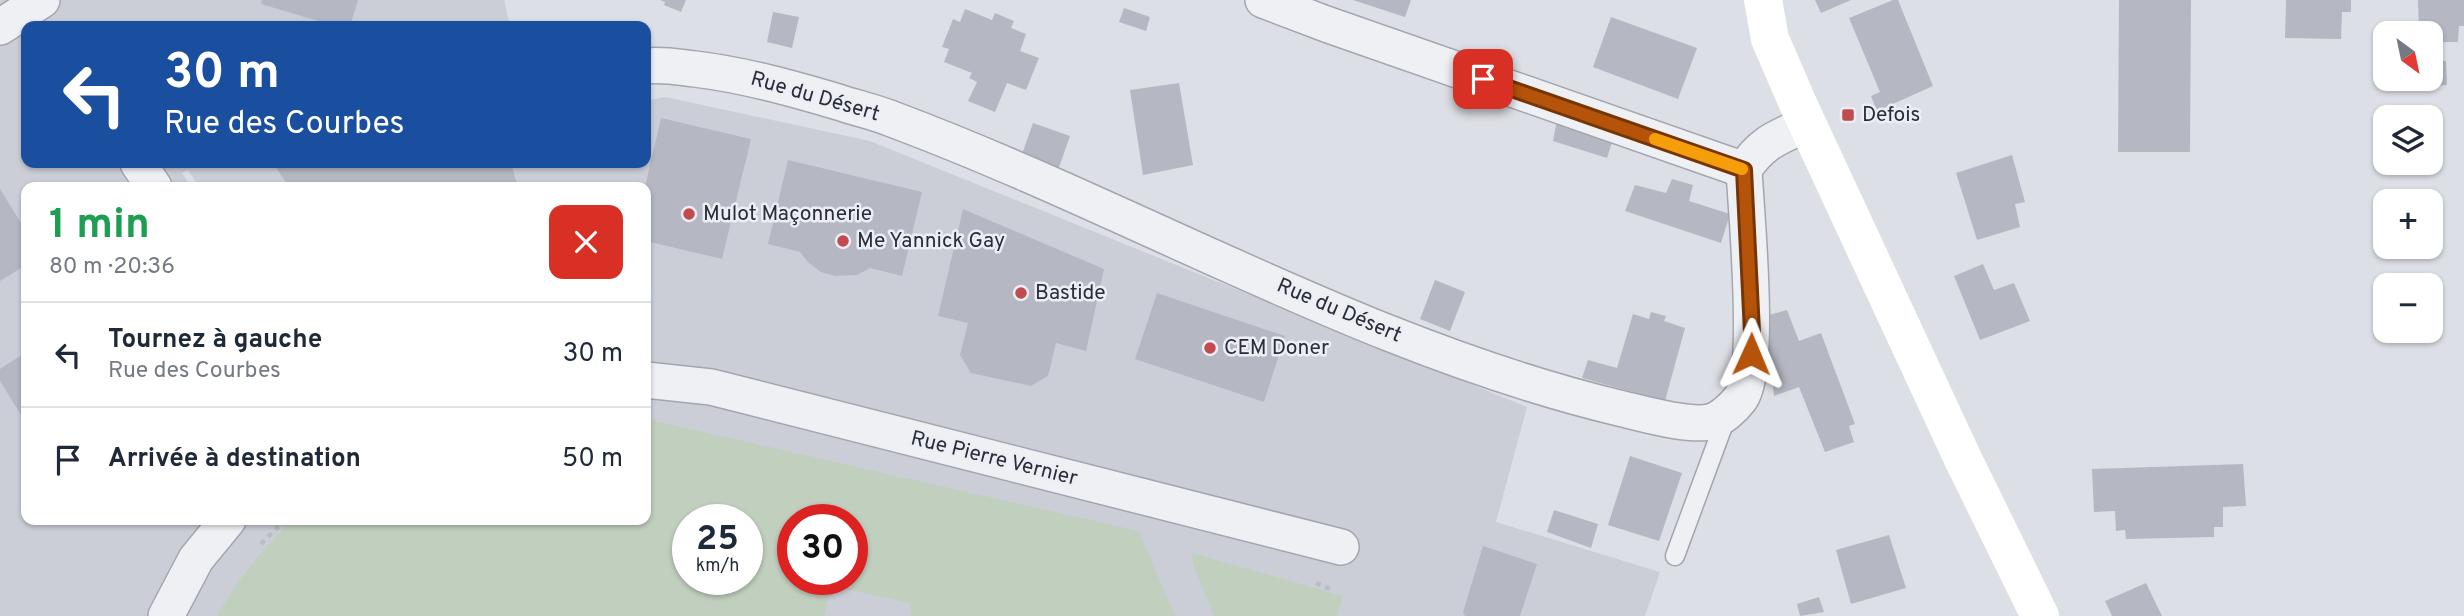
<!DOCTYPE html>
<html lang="fr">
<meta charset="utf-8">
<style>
body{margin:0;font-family:Overpass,sans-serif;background:#f6f6f7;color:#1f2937;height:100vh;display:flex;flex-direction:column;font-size:26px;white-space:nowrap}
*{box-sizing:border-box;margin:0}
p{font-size:23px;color:#747a83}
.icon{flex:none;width:38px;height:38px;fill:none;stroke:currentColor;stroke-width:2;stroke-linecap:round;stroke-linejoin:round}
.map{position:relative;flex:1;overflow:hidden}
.panel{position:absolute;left:21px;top:182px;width:630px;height:343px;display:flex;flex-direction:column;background:#fff;border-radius:14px;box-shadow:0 2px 5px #0004}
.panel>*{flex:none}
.top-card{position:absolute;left:21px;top:21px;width:630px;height:147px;border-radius:14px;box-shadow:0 2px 5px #0004;background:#1a4fa0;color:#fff;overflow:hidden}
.needle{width:46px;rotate:147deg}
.tools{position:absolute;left:2373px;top:21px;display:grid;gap:14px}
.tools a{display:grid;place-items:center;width:70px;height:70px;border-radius:14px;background:#fff;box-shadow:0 2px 5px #0004;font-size:35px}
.speed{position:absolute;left:672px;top:504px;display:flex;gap:14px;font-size:35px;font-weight:700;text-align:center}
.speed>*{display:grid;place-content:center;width:91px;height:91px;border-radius:50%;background:#fff;box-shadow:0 2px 5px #0004;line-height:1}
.speed small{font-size:18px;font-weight:400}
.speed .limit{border:10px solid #d22;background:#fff;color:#111}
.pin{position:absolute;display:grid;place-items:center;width:60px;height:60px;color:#fff;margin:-30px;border-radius:14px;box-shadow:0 4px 10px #0006}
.me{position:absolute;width:77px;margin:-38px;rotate:1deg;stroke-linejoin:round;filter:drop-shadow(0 0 5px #0008)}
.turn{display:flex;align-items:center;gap:24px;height:147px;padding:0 28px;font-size:32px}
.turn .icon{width:91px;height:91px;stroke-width:2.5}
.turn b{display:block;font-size:49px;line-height:60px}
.round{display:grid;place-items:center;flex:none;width:74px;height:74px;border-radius:14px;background:#f6f6f7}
.head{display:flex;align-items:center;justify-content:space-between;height:119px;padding:0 28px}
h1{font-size:42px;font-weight:700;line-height:52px;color:#1e9e55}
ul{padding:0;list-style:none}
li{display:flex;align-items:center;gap:21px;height:105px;padding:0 28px;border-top:2px solid #e0e1e3}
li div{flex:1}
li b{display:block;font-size:26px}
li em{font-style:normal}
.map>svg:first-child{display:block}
.built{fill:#cbced7;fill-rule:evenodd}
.green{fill:#c1cfbf;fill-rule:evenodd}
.building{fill:#b5b8c2}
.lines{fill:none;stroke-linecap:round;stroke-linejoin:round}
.lane-casing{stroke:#a3a6af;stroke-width:21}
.street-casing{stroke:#a3a6af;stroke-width:38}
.path{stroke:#bbbdc4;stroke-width:4.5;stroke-dasharray:5 5;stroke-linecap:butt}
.lane{stroke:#eff0f4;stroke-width:18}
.street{stroke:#eff0f4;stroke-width:35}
.secondary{stroke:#fff;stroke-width:38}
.route-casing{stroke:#753606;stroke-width:18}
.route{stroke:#b45309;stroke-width:12}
.slow{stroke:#f59e0b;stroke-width:12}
.poi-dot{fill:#c14b4f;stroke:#eceef3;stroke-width:2.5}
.labels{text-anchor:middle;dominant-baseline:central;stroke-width:5;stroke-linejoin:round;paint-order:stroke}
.street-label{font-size:21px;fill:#282c3b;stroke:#eceef3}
.poi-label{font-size:21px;fill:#282c3b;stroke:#eceef3;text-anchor:start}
</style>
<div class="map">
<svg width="2464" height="616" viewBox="0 0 2464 616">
<rect width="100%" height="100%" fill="#dddfe6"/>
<path class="built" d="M 0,0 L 504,0 L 510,26 L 26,26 L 26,163 L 646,163 L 646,101 L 665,97 L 870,141 L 1527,407 L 1496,522 L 1660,572 L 1645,616 L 0,616 ZM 188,170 L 199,187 L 646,187 L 646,520 L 26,520 L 26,187 L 191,187 L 182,173 ZM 688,520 L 747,520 L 747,579 L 688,579 ZM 793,520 L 852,520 L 852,579 L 793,579 Z"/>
<path class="green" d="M 646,419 L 1139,531 L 1175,616 L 911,616 L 910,603 L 831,586 L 824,616 L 217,616 C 237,580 262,550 291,520 L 646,520 ZM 688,520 L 747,520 L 747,579 L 688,579 ZM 793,520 L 852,520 L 852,579 L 793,579 Z
M 1192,553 L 1343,596 L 1337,616 L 1214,616 L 1193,564 Z"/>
<path class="building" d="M 262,0 L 358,0 L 350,26 L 335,26 L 261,4 Z
M 660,0 L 686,0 L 681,12 L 664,5 L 665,2 Z
M 1353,0 L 1411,0 L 1405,17 Z
M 1815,0 L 1851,0 L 1821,13 Z
M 1893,0 L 1898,0 L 1933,86 L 1877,111 L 1871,96 L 1880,92 L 1849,18 Z
M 2119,0 L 2191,0 L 2190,152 L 2118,152 Z
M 2286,0 L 2351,0 L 2351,12 L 2342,12 L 2341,39 L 2285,38 Z
M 2418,0 L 2464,0 L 2464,26 L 2459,26 L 2458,42 L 2431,42 L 2431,33 L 2419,33 Z
M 1124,8 L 1150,17 L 1146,31 L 1119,22 Z
M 965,9 L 992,20 L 995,13 L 1014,21 L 1011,28 L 1026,34 L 1020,51 L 1039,58 L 1026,90 L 1007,83 L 995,112 L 968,101 L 977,82 L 969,78 L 972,73 L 944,62 L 949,49 L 942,47 L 953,19 L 960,22 Z
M 773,12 L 799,17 L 792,48 L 767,42 Z
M 1611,17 L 1697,48 L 1678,99 L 1593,67 Z
M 2431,61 L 2446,61 L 2447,85 L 2404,87 L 2404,79 L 2431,79 Z
M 1179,83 L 1193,165 L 1143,175 L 1130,90 Z
M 661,118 L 751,139 L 722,259 L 646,241 L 645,187 Z
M 1557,120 L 1613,139 L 1607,158 L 1553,141 Z
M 1033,123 L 1070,136 L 1058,170 L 1021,157 Z
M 2012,155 L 2025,202 L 2015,204 L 2020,227 L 1977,240 L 1956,173 Z
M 788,160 L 922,192 L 902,276 L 870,268 L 857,275 L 835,276 L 821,272 L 809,263 L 800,252 L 768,244 Z
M 281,163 L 500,163 L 512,167 L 518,187 L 289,187 L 275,166 Z
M 1672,179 L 1693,185 L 1689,201 L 1730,214 L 1721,243 L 1625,211 L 1635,185 L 1666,193 Z
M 0,189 L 26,231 L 26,265 L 0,281 Z
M 963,209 L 1104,269 L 1086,351 L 1056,343 L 1048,376 L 1031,386 L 971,373 L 960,355 L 968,323 L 938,316 Z
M 1983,264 L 1994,290 L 2014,283 L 2030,321 L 1980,340 L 1954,276 Z
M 1435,280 L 1465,292 L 1450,331 L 1420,319 Z
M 1157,293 L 1285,336 L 1264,402 L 1135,359 Z
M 1787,310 L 1799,341 L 1821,333 L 1855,424 L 1849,426 L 1854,442 L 1825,452 L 1799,387 L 1774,396 L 1765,316 Z
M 1651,312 L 1666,316 L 1664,321 L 1685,328 L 1665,401 L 1582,378 L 1588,360 L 1617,368 L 1633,314 L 1649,319 Z
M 26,352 L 26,423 L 0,381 L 0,369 Z
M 1630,456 L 1682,473 L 1659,541 L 1608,525 Z
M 2243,464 L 2246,506 L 2223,507 L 2223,527 L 2214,527 L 2214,537 L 2126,539 L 2125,530 L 2116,531 L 2115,511 L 2094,512 L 2092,469 Z
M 1554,510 L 1598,524 L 1591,548 L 1547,532 Z
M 1889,535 L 1906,588 L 1851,604 L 1836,550 Z
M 1483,546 L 1537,564 L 1520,616 L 1465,616 L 1463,612 Z
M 2146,583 L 2162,616 L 2112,616 L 2105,601 Z
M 1819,597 L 1824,612 L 1800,616 L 1797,604 Z"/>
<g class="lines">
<g class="lane-casing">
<path id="lane" d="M 1675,556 L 1726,418"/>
</g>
<g class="street-casing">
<path id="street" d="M 1263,0 L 1326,24 L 1744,170
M 0,27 L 42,0
M 646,66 C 662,64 678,67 695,69 C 744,75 791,88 838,102 C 856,108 875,112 892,119 C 1138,211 1366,348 1623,409 C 1644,414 1693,428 1713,421 C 1722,418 1734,407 1740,399 C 1762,372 1746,211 1744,170 C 1761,142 1779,137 1807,124
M 138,163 L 154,187
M 646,380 L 711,387 L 739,394 L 1341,547
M 166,616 L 196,559 L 228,520"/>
</g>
<path class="path" d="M 261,544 L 285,520
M 1316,583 L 1333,590"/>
<use href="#lane" class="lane"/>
<use href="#street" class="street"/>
<path class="secondary" d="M 1763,0 L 1770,39 L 1799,106 L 1963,459 L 2040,616"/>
</g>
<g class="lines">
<g class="route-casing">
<path id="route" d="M 1483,79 L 1744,170 L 1752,332 L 1751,354"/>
</g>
<use href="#route" class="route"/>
<path class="slow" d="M 1655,139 L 1742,169"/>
</g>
<g class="poi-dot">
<rect x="1841" y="108" width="14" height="14" rx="3.5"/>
<circle cx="689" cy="214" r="7"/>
<circle cx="843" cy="241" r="7"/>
<circle cx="1021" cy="293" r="7"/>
<circle cx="1210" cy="348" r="7"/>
</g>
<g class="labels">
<g class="street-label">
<text transform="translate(815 97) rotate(16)">Rue du Désert</text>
<text transform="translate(1339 311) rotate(23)">Rue du Désert</text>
<text transform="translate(994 459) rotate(14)">Rue Pierre Vernier</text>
</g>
<g class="poi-label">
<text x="1862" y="115">Defois</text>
<text x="703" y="214">Mulot Maçonnerie</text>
<text x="857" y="241">Me Yannick Gay</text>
<text x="1035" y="293">Bastide</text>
<text x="1224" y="348">CEM Doner</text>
</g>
</g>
</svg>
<div class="tools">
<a><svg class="needle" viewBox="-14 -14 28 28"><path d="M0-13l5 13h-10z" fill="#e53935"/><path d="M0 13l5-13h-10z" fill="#747a83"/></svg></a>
<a><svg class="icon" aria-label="layers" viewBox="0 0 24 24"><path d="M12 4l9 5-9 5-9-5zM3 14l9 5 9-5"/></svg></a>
<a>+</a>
<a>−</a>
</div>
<div class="speed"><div>25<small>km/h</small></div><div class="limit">30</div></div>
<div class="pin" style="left:1483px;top:79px;background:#d93025"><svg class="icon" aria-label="arrive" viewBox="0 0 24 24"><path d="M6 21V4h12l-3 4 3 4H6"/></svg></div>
<svg class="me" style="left:1751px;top:354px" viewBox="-20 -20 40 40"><path d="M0-17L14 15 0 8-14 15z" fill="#b45309" stroke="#fff" stroke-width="4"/></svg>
<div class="top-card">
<div class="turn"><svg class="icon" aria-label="left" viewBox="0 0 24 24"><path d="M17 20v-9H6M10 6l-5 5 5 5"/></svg><div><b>30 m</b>Rue des Courbes</div></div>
</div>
<section class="panel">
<div class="head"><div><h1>1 min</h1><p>80 m · 20:36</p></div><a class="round" style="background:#d93025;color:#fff"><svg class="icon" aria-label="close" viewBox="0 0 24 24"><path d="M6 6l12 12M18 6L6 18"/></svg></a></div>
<ul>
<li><svg class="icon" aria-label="left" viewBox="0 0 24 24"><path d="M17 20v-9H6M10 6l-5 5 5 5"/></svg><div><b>Tournez à gauche</b><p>Rue des Courbes</p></div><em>30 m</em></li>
<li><svg class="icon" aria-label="arrive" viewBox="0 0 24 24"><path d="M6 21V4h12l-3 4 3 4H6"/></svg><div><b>Arrivée à destination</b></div><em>50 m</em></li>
</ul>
</section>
</div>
